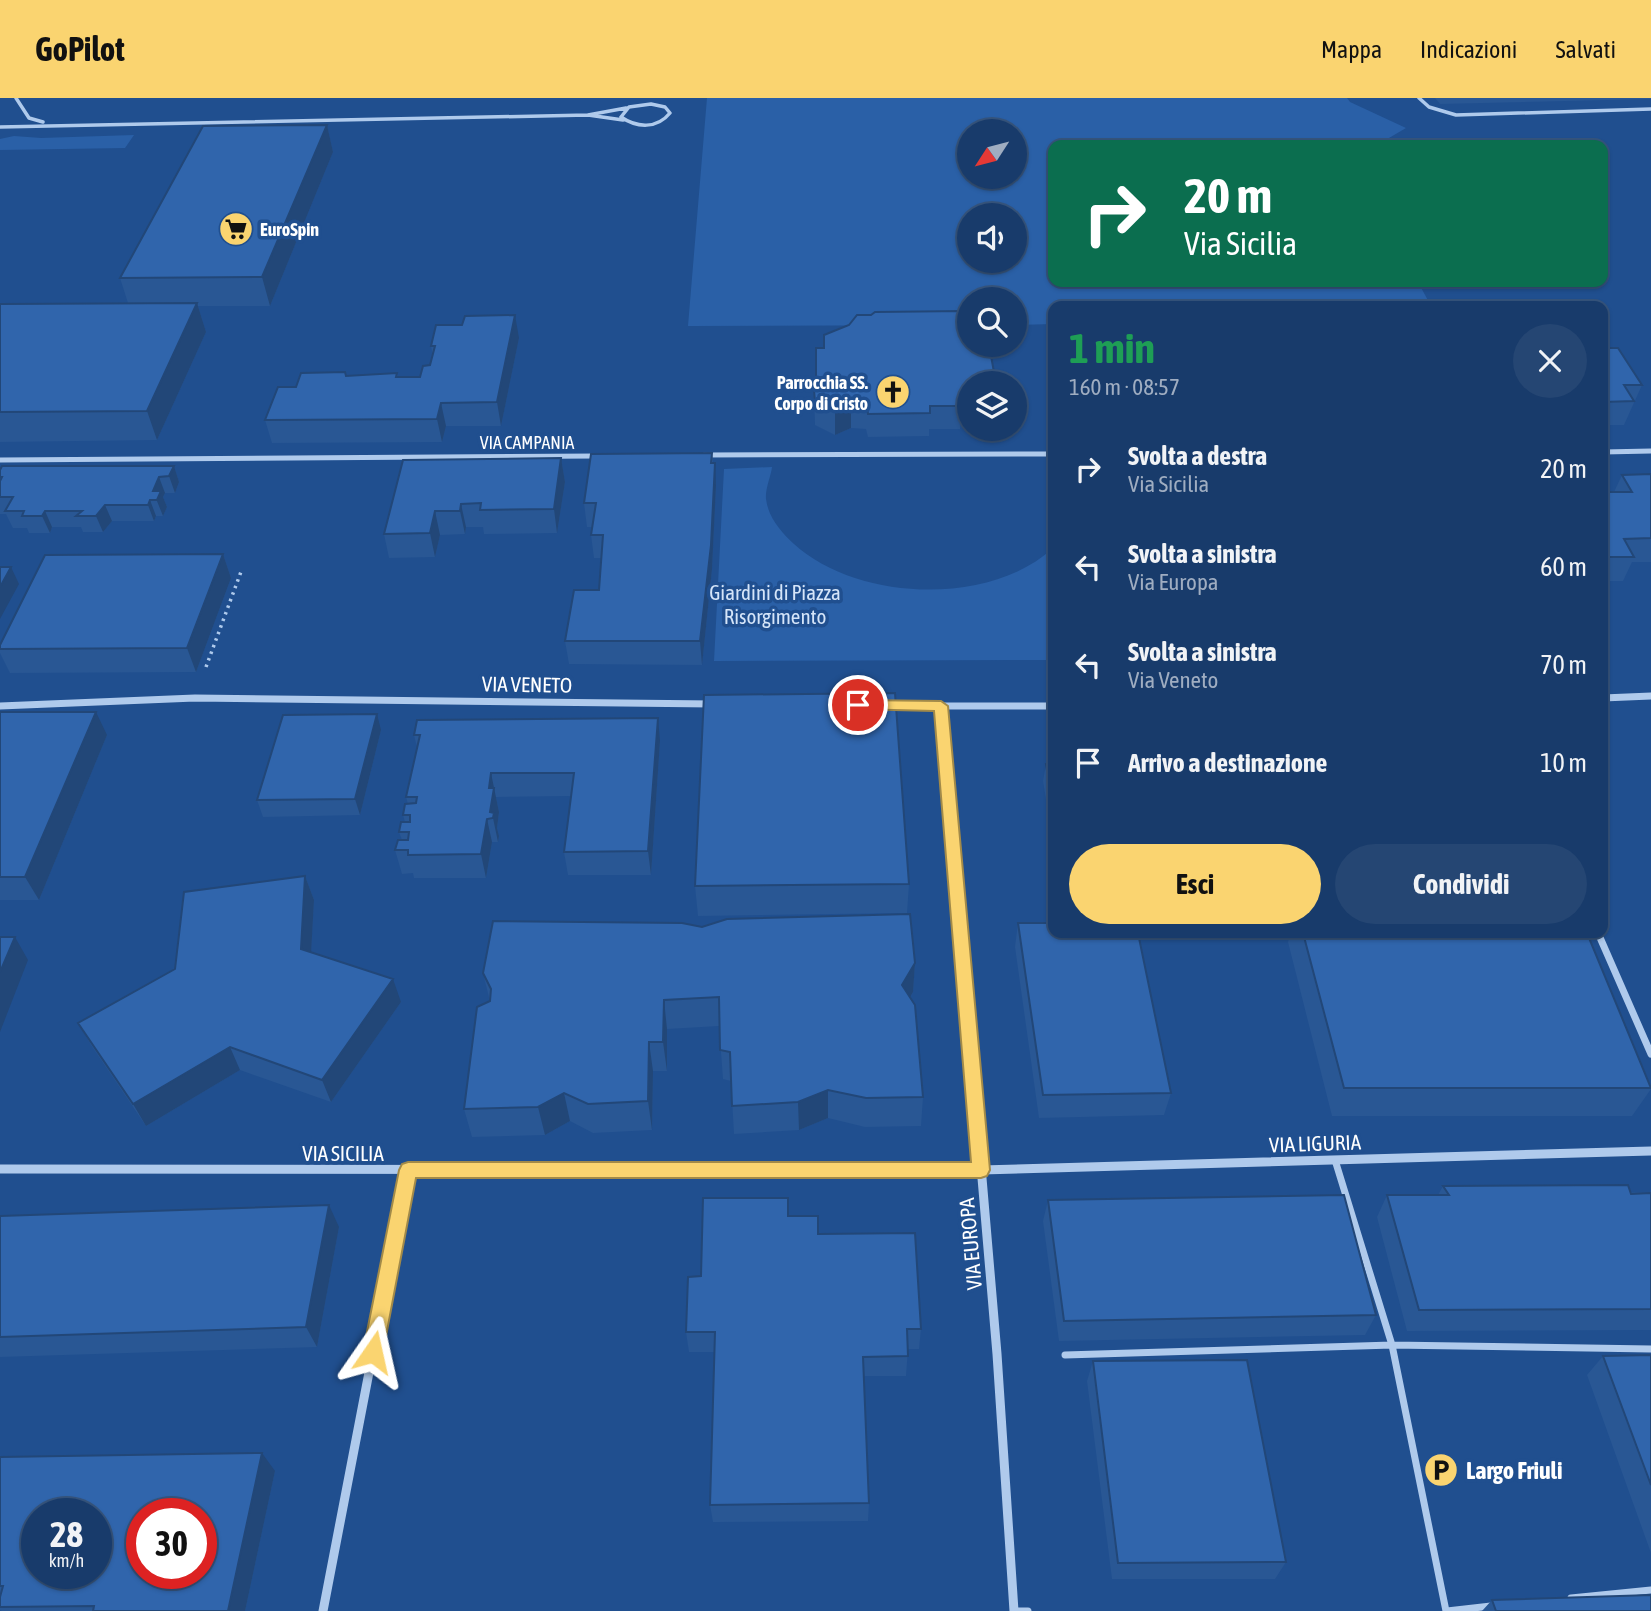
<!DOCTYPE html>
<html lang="it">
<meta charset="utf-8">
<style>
body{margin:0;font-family:"Asap Condensed",sans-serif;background:#254673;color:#f1f3f6;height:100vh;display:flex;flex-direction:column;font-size:26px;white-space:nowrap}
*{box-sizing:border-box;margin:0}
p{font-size:23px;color:#9fadc1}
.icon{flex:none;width:38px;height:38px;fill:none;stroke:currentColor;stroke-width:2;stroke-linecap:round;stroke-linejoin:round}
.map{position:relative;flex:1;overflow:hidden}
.side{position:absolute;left:1048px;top:203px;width:560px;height:637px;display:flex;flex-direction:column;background:#183b6b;border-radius:14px;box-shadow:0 2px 5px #0004,0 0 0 2px #36557e}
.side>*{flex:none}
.banner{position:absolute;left:1048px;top:42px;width:560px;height:147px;border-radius:14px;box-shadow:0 2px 5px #0004,0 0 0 2px #36557e;background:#0b6e4f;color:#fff;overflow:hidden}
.needle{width:46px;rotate:234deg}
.fabs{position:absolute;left:957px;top:21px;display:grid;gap:14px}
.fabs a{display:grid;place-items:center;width:70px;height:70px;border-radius:50%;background:#183b6b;box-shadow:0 2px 5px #0004,0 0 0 2px #36557e;font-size:35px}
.speed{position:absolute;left:21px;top:1400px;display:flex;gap:14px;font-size:35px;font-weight:700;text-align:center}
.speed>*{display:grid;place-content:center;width:91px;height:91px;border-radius:50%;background:#183b6b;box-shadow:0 2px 5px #0004,0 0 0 2px #36557e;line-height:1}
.speed small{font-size:18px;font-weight:400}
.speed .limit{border:10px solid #d22;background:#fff;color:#111}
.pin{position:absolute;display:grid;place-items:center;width:60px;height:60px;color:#fff;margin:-30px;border:4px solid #fff;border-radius:50%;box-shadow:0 2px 7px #0007}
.me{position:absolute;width:77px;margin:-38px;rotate:11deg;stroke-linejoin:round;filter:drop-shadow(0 0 5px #0008)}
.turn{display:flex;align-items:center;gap:24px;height:147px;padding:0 21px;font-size:32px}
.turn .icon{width:91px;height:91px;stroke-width:2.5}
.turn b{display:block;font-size:49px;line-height:60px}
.round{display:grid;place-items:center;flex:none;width:74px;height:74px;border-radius:37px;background:#254673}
.overview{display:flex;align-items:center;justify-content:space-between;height:119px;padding:0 21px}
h1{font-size:42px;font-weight:700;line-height:52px;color:#1e9e55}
.action{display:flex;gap:14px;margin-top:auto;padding:14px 21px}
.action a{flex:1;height:80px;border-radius:42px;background:#fad470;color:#111;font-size:28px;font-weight:700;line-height:80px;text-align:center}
.action a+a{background:#254673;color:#f1f3f6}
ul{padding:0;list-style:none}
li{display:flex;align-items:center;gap:21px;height:98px;padding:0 21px}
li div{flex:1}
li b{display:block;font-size:26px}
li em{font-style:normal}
header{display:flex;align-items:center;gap:42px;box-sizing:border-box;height:98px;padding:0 35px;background:#fad470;color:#111}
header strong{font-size:33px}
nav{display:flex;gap:38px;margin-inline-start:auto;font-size:24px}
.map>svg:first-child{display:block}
.green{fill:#2a60a7;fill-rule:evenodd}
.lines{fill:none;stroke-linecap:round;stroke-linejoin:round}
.path{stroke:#afcaec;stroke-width:3.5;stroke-dasharray:2.5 4.5;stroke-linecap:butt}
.service-far1{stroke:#afcaec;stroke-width:3.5}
.service{stroke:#afcaec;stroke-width:7}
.minor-far2{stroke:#afcaec;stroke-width:5}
.minor-far1{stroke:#afcaec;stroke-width:7}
.minor{stroke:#afcaec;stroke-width:9}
.wall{fill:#295794}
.shaded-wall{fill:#224778}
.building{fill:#3065ac;stroke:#224778;stroke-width:2;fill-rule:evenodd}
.route{fill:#fad470;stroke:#a28a49;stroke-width:2}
.labels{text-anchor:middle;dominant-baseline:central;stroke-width:7;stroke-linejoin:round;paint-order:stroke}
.far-poi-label{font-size:18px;font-weight:bold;fill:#fff;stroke:#204f8f;text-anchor:start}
.far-street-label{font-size:18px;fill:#fff;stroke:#204f8f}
.park-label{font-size:21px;fill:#d5e5f9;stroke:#204f8f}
.street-label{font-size:21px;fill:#fff;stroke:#204f8f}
.near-poi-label{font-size:24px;font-weight:bold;fill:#fff;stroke:#204f8f;text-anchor:start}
</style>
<header>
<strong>GoPilot</strong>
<nav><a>Mappa</a><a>Indicazioni</a><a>Salvati</a></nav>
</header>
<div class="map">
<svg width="1651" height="1513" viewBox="0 0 1651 1513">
<rect width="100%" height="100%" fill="#204f8f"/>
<path class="green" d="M 707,0 L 1347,0 L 1350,4 L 1406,30 L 1377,47 L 1054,47 L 1054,184 L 1418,184 L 1431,208 L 1054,208 L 1053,226 L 1015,227 L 1015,201 L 970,201 L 969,227 L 688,228 ZM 970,33 L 1015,33 L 1015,79 L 970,79 ZM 970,117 L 1015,117 L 1015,163 L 970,163 Z
M 134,37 L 125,50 L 0,52 L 0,41 L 14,38 L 41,40 Z
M 772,369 C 771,378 765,391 766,401 C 768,419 781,434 794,446 C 857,503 989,509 1053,450 L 1053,562 L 714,563 L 724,371 Z"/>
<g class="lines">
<path class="path" d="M 206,569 L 242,471"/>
<path class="service-far1" d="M 16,0 L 29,20 L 43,24
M 1419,0 L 1429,9 L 1456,17 L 1651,11
M 651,6 L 665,9 L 670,15 C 657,31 637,30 621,19 L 629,9 Z
M 623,22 L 588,17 L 626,10
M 0,29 L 588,17"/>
<path class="service" d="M 1335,1062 L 1392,1247 L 1446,1513
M 1065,1257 L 1392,1247 L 1651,1251
M 1571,1500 L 1651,1492
M 1014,1513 L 1028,1513
M 1447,1513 L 1491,1508"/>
<path class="minor-far2" d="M 1603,354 L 1651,353
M 704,357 L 1054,356
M 0,362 L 598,358"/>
<path class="minor-far1" d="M 1603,600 L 1651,598
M 0,608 L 195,600 L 713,606
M 886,608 L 1054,608
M 941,608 L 975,999
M 1598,835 L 1651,956"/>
<path class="minor" d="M 975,998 L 997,1256 L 1014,1513
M 0,1071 L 981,1072 L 1651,1053
M 323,1513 L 408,1072"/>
</g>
<path class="wall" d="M 1435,0 L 1651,0 L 1651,1 L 1440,6 Z
M 327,27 L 333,54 L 270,208 L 198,208 L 206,234 L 157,342 L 0,344 L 0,206 L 128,205 L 120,180 Z
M 519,240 L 501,328 L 446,328 L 442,344 L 272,345 L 265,322 L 296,289 L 346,278 L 397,275 L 398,279 L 420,279 L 430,267 L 433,258 L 431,248 Z
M 816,250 L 970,285 L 970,323 L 961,323 L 960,331 L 929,331 L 929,338 L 868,339 L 866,331 L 851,330 L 835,337 L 815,327 L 814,292 L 816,292 Z
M 1603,250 L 1642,287 L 1624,327 L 1603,327 Z
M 712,355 L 716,388 L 712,471 L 702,567 L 569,566 L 565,543 L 599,492 L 601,460 L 594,460 L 591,437 L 592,429 L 587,429 L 584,405 Z
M 561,360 L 565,384 L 557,435 L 484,436 L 483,429 L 466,429 L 465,436 L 440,437 L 435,459 L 389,460 L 384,436 L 403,362 Z
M 174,368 L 179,384 L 175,395 L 165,395 L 163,399 L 167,409 L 163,418 L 156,418 L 154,423 L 112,423 L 103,434 L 83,434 L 81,429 L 52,429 L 50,435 L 29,435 L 27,430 L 13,430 L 6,416 L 0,416 L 0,372 Z
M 1651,376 L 1651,464 L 1632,464 L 1623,483 L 1603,483 L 1603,394 L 1614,394 L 1622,377 Z
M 223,456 L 231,480 L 196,574 L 10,575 L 0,555 L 0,547 Z
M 0,614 L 107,637 L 39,802 L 0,802 Z
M 381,632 L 360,717 L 263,719 L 257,702 Z
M 414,637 L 660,643 L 651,777 L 568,777 L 564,754 L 571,698 L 496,699 L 499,714 L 497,730 L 499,738 L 498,744 L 492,744 L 486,780 L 414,780 L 413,775 L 402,776 L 395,752 L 402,742 L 399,734 L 405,724 L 403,717 L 408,706 L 406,699 L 417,649 Z
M 1046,666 L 1054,666 L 1054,750 L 1043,683 Z
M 305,778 L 314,802 L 311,854 L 401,904 L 331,1004 L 240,972 L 146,1028 L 91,947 L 78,925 L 175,871 Z
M 909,786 L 907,815 L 698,818 L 695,788 Z
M 1018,825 L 1171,995 L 1164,1017 L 1039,1020 L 1015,849 Z
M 702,829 L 915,865 L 913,894 L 910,900 L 923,999 L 921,1028 L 865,1029 L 828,1020 L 799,1032 L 734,1036 L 731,983 L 723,981 L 719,928 L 667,931 L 667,973 L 653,973 L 652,1032 L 593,1035 L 570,1023 L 545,1037 L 472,1039 L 464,1011 L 490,903 L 483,875 Z
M 1291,835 L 1587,835 L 1651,988 L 1651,991 L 1632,1018 L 1332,1018 L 1288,844 Z
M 1443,1088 L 1651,1095 L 1651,1232 L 1407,1233 L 1377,1119 L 1387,1097 L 1438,1097 Z
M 1048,1102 L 1376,1217 L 1365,1237 L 1059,1243 L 1043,1123 Z
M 0,1118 L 339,1129 L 317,1249 L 0,1259 Z
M 788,1118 L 818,1136 L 921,1231 L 919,1251 L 908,1251 L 906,1278 L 864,1278 L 869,1405 L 868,1423 L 713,1424 L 710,1407 L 714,1254 L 689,1254 L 686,1234 L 701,1178 Z
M 1651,1257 L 1651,1455 L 1587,1277 L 1603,1258 Z
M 1093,1263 L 1286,1464 L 1275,1481 L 1112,1481 L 1087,1283 Z
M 0,1359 L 275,1373 L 245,1513 L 2,1513 L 0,1512 Z
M 1492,1502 L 1651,1513 L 1482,1513 Z"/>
<path class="shaded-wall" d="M 327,27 L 333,54 L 270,208 L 262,179 Z
M 197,205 L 206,234 L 157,342 L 147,313 Z
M 515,217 L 519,240 L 501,328 L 497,304 Z
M 441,305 L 446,328 L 442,344 L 437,321 Z
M 851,307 L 851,330 L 835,337 L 835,314 Z
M 561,360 L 565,384 L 557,435 L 554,411 Z
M 715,365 L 716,388 L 712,471 L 702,567 L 700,543 Z
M 174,368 L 179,384 L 175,395 L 169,378 Z
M 159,379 L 165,395 L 163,399 L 167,409 L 163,418 L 153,393 Z
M 150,402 L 156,418 L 154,423 L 148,407 Z
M 461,406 L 466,429 L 465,436 L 460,413 Z
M 105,407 L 112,423 L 103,434 L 96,418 Z
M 45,413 L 52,429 L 50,435 L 42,418 Z
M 435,413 L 440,437 L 435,459 L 430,435 Z
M 223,456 L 231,480 L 196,574 L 187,550 Z
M 11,469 L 19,486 L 0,521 L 0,489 Z
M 96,614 L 107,637 L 39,802 L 25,779 Z
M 377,616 L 381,632 L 360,717 L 355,701 Z
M 658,620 L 660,643 L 651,777 L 648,753 Z
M 491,675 L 499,714 L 497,730 L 499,738 L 498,744 L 493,720 L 490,714 L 489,690 Z
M 487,721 L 492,744 L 486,780 L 481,756 Z
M 305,778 L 314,802 L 310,874 L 301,851 Z
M 15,839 L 28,862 L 0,934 L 0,874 Z
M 915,865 L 913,894 L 900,917 L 902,887 Z
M 393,881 L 401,904 L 331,1004 L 322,982 Z
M 664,902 L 667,931 L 667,973 L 663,944 Z
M 649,944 L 653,973 L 652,1032 L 648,1003 Z
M 230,949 L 240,972 L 146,1028 L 133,1006 Z
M 828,992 L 828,1020 L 799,1032 L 798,1004 Z
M 564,995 L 570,1023 L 545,1037 L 538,1009 Z
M 329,1107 L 339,1129 L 317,1249 L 306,1229 Z
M 262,1355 L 275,1373 L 245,1513 L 228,1513 Z"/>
<path class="building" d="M 327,27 L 262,179 L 120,180 L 203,28 Z
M 197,205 L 147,313 L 0,314 L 0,206 Z
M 963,213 L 970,220 L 970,247 L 989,247 L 996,285 L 970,285 L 970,300 L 960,300 L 962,308 L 930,308 L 930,315 L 868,316 L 867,308 L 851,307 L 835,314 L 815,304 L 814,292 L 832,287 L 833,282 L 826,283 L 816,279 L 816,250 L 824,250 L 824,237 L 849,227 L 857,217 L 871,217 L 875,214 Z
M 515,217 L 497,304 L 441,305 L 437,321 L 265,322 L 278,289 L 296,289 L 301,275 L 345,274 L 346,278 L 397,275 L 396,279 L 420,279 L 423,268 L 430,267 L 435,248 L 431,248 L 436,227 L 462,227 L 465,218 Z
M 1603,250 L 1618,250 L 1642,287 L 1624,287 L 1634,303 L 1603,304 Z
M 712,355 L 711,365 L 715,365 L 711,447 L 700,543 L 565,543 L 574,492 L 599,492 L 603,437 L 591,437 L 596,405 L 584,405 L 591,356 Z
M 561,360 L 554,411 L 480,412 L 481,405 L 461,406 L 460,413 L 435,413 L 430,435 L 384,436 L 403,362 Z
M 2,368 L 174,368 L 169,378 L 159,379 L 153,393 L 161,393 L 157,402 L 150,402 L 148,407 L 105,407 L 96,418 L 76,418 L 82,413 L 45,413 L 42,418 L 22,418 L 24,413 L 5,413 L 13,399 L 0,399 L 0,383 L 2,379 L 0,379 L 0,372 Z
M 1651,376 L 1651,440 L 1624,441 L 1634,459 L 1603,459 L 1603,394 L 1632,394 L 1622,377 Z
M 223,456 L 187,550 L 0,551 L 0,547 L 45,457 Z
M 0,469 L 11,469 L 0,489 Z
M 895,595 L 909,786 L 695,788 L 704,597 Z
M 0,614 L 96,614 L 25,779 L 0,779 Z
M 377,616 L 355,701 L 257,702 L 283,617 Z
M 658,620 L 648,753 L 564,754 L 574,675 L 491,675 L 489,690 L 494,690 L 490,714 L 494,715 L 493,720 L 487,721 L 481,756 L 408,757 L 408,752 L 395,752 L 398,742 L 408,742 L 409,734 L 399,734 L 401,724 L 410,724 L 410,717 L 403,717 L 405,706 L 416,705 L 417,699 L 406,699 L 420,637 L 414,637 L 417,622 Z
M 1046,666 L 1054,666 L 1054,718 Z
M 305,778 L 301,851 L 393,881 L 322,982 L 230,949 L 133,1006 L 78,925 L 175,871 L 184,794 Z
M 910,816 L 915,865 L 902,887 L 915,907 L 923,999 L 866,1000 L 828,992 L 798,1004 L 732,1008 L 730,954 L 720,952 L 719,899 L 664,902 L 663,944 L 649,944 L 648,1003 L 588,1006 L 564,995 L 538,1009 L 464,1011 L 477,909 L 490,903 L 491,891 L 483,875 L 493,823 L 682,825 L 702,829 L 727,821 Z
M 1018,825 L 1054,825 L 1054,835 L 1138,835 L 1171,995 L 1043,997 Z
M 1303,835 L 1587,835 L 1651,990 L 1344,990 Z
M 0,839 L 15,839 L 0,874 Z
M 1628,1087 L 1631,1096 L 1651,1095 L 1651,1211 L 1419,1212 L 1387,1097 L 1449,1097 L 1443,1088 Z
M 1344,1097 L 1376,1217 L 1064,1223 L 1048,1102 Z
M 703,1100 L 788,1100 L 788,1118 L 818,1118 L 818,1136 L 915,1135 L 921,1231 L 907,1231 L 908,1258 L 863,1259 L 869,1405 L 710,1407 L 715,1234 L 686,1234 L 688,1179 L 701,1178 Z
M 329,1107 L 306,1229 L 0,1239 L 0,1118 Z
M 1651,1257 L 1651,1387 L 1603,1258 Z
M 1247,1262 L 1286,1464 L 1118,1465 L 1093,1263 Z
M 262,1355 L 228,1513 L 93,1513 L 94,1508 L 0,1509 L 0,1499 L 3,1488 L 0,1488 L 0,1359 ZM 37,1416 L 96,1416 L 96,1475 L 37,1475 ZM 142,1416 L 201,1416 L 201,1475 L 142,1475 Z
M 1651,1497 L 1651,1513 L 1496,1513 L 1492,1502 Z"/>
<path class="route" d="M 858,602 L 941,603 L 948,608 L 990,1072 L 987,1078 L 981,1080 L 416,1080 L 383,1254 L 380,1261 L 373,1263 L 366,1261 L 363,1254 L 399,1072 L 402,1066 L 408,1064 L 971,1064 L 934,613 L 853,611 L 851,607 Z"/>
<defs>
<g id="supermarket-disc" transform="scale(1.75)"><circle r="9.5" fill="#fad470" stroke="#204f8f"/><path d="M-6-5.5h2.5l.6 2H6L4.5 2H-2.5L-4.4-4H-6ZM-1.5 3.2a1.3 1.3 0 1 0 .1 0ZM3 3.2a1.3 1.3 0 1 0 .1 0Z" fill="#111"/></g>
<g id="church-disc" transform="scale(1.75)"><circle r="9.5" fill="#fad470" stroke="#204f8f"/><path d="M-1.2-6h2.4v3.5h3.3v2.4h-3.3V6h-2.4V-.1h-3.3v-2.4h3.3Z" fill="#111"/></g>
<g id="parking-disc" transform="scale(1.75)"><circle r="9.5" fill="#fad470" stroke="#204f8f"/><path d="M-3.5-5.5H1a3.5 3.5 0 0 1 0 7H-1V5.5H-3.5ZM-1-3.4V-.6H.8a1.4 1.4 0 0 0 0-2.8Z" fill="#111"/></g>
</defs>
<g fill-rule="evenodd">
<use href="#supermarket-disc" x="236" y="131"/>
<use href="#church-disc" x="893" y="294"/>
<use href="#parking-disc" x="1441" y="1372"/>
</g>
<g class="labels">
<g class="far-poi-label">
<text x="260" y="131">EuroSpin</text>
<text x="868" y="284" text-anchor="end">Parrocchia SS.<tspan x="868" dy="21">Corpo di Cristo</tspan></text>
</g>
<g class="far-street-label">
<text x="527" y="344">VIA CAMPANIA</text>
</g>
<g class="park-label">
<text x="775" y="494">Giardini di Piazza<tspan x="775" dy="24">Risorgimento</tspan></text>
</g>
<g class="street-label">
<text transform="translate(527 586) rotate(1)">VIA VENETO</text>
<text transform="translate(1315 1045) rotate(-2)">VIA LIGURIA</text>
<text x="343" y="1055">VIA SICILIA</text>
<text transform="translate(970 1146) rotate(-95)">VIA EUROPA</text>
</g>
<g class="near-poi-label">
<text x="1466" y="1372">Largo Friuli</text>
</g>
</g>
</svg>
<div class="fabs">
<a><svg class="needle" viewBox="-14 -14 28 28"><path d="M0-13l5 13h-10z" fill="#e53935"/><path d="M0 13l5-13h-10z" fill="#9fadc1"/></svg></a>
<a><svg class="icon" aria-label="sound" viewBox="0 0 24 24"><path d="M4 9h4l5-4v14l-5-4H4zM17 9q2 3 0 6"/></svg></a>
<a><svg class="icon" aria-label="search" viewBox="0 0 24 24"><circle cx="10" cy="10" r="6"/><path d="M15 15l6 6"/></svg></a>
<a><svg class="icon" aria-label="layers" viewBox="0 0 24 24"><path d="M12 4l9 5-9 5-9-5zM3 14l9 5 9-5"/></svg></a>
</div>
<div class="speed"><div>28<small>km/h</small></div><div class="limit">30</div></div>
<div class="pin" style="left:858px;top:607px;background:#d93025"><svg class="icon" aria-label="arrive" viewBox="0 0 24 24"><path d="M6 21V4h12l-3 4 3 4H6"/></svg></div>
<svg class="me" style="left:373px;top:1254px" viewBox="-20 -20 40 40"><path d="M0-17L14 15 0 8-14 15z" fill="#fad470" stroke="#fff" stroke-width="4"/></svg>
<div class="banner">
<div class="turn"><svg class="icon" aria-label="right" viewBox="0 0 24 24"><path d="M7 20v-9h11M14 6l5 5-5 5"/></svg><div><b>20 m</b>Via Sicilia</div></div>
</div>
<section class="side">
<div class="overview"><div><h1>1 min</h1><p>160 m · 08:57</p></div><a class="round"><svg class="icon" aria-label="close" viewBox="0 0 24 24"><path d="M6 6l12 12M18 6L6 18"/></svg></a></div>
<ul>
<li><svg class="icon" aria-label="right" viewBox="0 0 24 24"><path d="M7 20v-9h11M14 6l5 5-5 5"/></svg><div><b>Svolta a destra</b><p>Via Sicilia</p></div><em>20 m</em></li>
<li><svg class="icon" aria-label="left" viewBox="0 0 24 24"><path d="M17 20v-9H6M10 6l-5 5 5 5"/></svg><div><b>Svolta a sinistra</b><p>Via Europa</p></div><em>60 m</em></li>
<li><svg class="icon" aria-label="left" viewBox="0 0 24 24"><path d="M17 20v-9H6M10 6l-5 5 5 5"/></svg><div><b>Svolta a sinistra</b><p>Via Veneto</p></div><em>70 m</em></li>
<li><svg class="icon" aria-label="arrive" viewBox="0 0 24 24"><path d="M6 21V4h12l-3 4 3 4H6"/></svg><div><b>Arrivo a destinazione</b></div><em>10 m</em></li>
</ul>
<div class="action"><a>Esci</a><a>Condividi</a></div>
</section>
</div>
